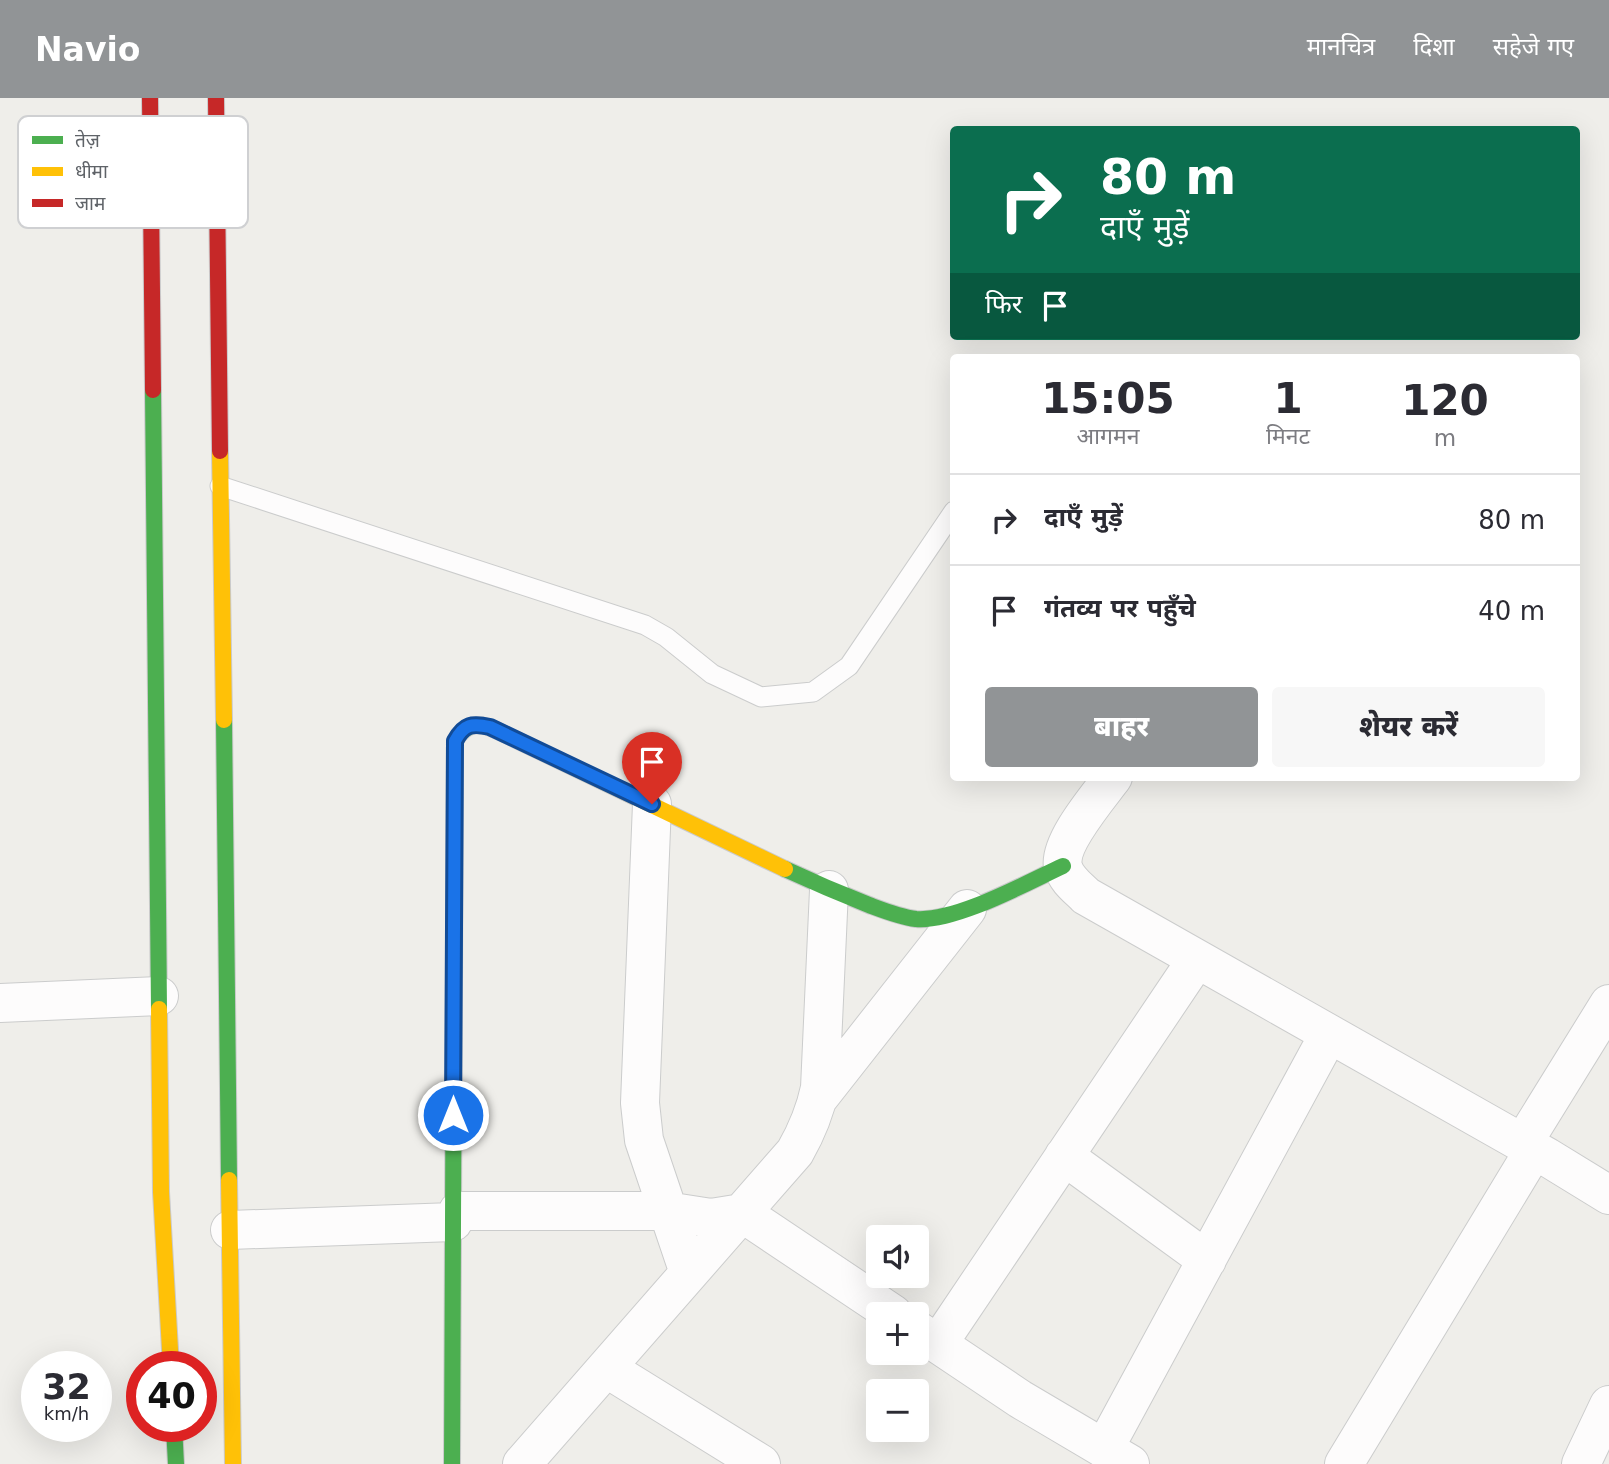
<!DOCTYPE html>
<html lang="hi">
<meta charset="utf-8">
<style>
body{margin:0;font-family:"DejaVu Sans","Noto Sans Devanagari",sans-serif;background:#f7f7f7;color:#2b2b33;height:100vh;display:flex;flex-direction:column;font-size:26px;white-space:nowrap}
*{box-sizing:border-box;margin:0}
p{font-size:23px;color:#7c7c81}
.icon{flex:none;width:38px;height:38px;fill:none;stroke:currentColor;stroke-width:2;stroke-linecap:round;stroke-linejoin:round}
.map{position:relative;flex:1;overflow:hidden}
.sheet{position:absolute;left:950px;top:256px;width:630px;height:427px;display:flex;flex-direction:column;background:#fff;border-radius:7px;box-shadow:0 7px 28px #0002}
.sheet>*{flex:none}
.banner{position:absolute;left:950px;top:28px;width:630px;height:214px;border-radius:7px;box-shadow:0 7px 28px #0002;background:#0b6e4f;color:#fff;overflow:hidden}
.controls{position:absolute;left:866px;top:1127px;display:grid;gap:14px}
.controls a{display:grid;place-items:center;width:63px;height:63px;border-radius:7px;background:#fff;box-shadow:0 7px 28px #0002;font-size:35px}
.speed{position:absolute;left:21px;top:1253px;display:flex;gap:14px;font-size:35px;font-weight:700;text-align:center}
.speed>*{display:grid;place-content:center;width:91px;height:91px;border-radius:50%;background:#fff;box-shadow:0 7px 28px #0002;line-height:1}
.speed small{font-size:18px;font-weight:400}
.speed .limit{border:10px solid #d22;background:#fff;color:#111}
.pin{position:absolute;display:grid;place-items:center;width:60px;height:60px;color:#fff;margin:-72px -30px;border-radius:50% 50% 50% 0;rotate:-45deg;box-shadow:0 0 7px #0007}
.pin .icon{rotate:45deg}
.me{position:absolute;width:77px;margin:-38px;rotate:0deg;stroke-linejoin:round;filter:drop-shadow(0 0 5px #0008)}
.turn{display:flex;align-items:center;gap:24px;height:147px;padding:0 35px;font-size:32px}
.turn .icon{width:91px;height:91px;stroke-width:2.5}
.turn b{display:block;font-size:49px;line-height:60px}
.then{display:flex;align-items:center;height:66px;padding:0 35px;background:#0003;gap:14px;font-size:26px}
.eta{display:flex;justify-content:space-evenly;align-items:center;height:119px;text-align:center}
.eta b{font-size:42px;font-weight:800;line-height:49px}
.cta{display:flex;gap:14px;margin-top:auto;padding:14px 35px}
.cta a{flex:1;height:80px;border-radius:7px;background:#919496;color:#fff;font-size:28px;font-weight:800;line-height:80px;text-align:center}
.cta a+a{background:#f7f7f7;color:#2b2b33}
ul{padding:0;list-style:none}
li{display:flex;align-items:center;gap:21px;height:91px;padding:0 35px;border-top:2px solid #e1e1e2}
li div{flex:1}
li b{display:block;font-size:26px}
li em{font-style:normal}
header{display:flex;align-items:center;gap:42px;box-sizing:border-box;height:98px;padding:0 35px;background:#919496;color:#fff}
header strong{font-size:33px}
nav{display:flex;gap:38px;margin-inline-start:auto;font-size:24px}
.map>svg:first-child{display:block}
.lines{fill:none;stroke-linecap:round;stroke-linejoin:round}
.lane-casing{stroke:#cbcccc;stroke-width:21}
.street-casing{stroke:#cbcccc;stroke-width:40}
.fast-casing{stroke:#cacacb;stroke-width:18}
.slow-casing{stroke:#cacacb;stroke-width:18}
.jam-casing{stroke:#cacacb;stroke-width:18}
.lane{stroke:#fdfcfc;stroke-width:19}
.street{stroke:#fdfcfc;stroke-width:38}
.fast{stroke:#4caf50;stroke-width:16}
.slow{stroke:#ffc107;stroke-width:16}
.jam{stroke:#c62828;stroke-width:16}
.route-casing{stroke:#114b97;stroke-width:18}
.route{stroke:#1a73e8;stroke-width:12}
.key{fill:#fff;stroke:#cfd0d2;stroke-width:2}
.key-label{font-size:19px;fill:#5f6368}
</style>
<header>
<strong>Navio</strong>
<nav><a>मानचित्र</a><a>दिशा</a><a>सहेजे गए</a></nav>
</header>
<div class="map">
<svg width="1609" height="1366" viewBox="0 0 1609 1366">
<rect width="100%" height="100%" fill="#efeeea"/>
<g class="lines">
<g class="lane-casing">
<path id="lane" d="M 220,388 L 645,527 L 666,539 L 712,576 L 761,599 L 813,594 L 849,568 L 954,413"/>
</g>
<g class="street-casing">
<path id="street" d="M 1113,679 C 1099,698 1058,745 1063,769 C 1066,781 1078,790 1086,798 L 1547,1059 L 1609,1097
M 652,706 L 640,1005 L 644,1042 L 689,1175
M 0,905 L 159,898
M 817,1002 L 967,811
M 1523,1045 L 1609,906
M 1064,1058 L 1207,1162
M 230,1132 L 453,1124 L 458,1113 L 666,1113 L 711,1120 L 742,1115 L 893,1216
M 917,1232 L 1020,1301 L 1130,1366
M 938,1246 L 1197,861
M 606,1270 L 761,1366
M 1104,1351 L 1329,936
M 522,1366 L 795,1054 C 807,1033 815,1014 820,990 L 829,792
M 1344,1366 L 1534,1052
M 1581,1366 L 1609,1307"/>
</g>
<g class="fast-casing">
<path id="fast" d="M 153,292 L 159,911
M 224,622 L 229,1082
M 785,771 C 813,784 841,796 869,807 C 885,813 900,819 916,821 C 956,824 1026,785 1063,768
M 174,1328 L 176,1366
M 452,1366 L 455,643 C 469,620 484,626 504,636"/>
</g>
<g class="slow-casing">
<path id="slow" d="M 220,353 L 224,622
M 504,636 L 785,771
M 159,911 L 161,1094 L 171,1269
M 229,1082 L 233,1366"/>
</g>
<g class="jam-casing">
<path id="jam" d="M 150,0 L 153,292
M 216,0 L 220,353"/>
</g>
<use href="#lane" class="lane"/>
<use href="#street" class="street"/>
<use href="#fast" class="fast"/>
<use href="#slow" class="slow"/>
<use href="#jam" class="jam"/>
</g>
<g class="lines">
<g class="route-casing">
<path id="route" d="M 453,1017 L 455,643 C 464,626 472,625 490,629 L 652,706"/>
</g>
<use href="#route" class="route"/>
</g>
<rect x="18" y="18" width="230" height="112" rx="10" class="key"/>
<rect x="32" y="38" width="31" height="8" fill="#4caf50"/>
<rect x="32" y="69" width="31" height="9" fill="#ffc107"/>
<rect x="32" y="101" width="31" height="8" fill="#c62828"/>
<g class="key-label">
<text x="75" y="49">तेज़</text>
<text x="75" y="80">धीमा</text>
<text x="75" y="112">जाम</text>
</g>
</svg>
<div class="controls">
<a><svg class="icon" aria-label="sound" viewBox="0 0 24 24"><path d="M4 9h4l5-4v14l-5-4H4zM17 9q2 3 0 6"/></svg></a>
<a>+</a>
<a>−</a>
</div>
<div class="speed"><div>32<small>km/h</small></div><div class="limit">40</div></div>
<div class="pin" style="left:652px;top:706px;background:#d93025"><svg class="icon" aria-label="arrive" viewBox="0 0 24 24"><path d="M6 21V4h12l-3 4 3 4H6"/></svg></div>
<svg class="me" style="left:453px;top:1017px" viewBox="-20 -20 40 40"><circle r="17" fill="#1a73e8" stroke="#fff" stroke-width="3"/><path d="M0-11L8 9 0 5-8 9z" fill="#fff"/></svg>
<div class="banner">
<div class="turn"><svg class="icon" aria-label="right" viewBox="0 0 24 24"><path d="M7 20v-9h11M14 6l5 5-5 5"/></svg><div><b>80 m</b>दाएँ मुड़ें</div></div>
<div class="then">फिर<svg class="icon" aria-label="arrive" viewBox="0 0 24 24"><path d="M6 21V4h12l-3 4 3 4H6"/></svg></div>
</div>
<section class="sheet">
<div class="eta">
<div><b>15:05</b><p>आगमन</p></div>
<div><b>1</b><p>मिनट</p></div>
<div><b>120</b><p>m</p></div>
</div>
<ul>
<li><svg class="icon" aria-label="right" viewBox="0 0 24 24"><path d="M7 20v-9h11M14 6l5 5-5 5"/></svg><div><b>दाएँ मुड़ें</b></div><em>80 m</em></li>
<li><svg class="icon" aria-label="arrive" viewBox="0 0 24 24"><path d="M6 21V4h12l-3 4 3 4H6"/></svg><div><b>गंतव्य पर पहुँचे</b></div><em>40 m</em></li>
</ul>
<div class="cta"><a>बाहर</a><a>शेयर करें</a></div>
</section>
</div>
